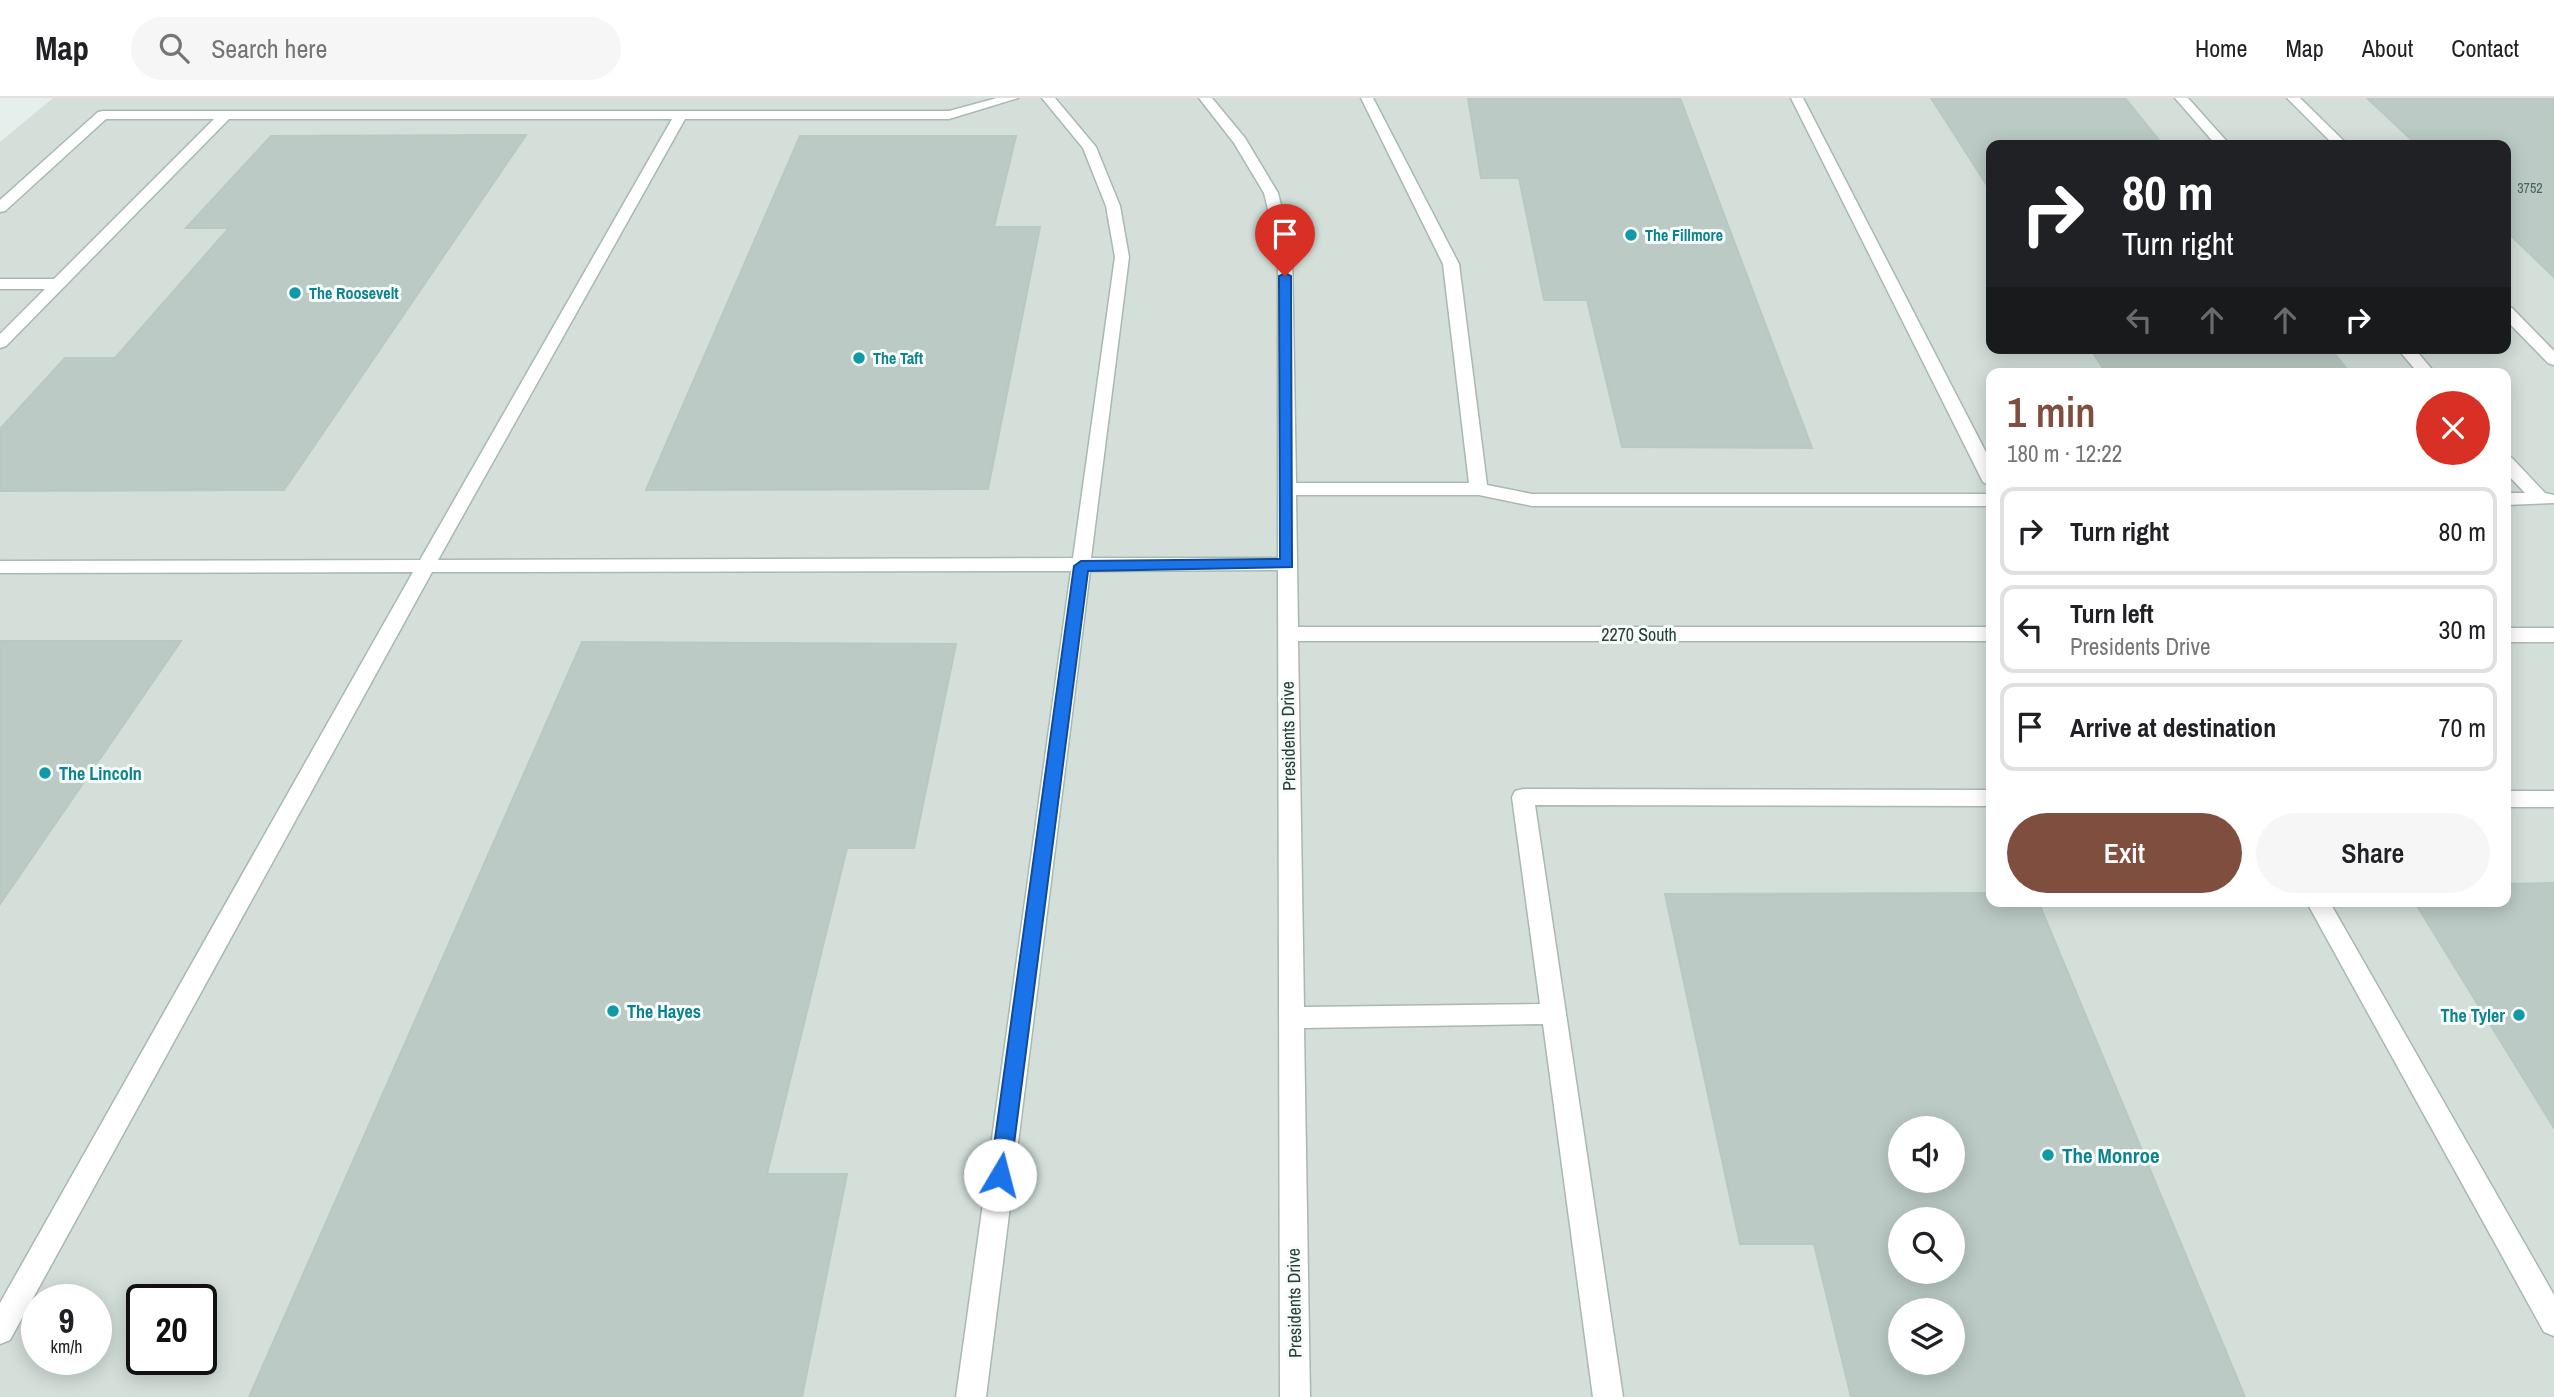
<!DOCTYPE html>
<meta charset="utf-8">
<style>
body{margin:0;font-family:"Archivo Narrow",sans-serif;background:#f6f6f6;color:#202124;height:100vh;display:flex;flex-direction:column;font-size:26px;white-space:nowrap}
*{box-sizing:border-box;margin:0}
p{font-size:23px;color:#757577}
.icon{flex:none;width:38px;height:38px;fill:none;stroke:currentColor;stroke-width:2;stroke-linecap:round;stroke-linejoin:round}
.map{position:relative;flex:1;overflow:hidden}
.details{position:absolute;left:1986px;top:270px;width:525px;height:539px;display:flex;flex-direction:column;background:#fff;border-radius:14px;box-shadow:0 4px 18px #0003}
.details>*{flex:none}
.banner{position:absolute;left:1986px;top:42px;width:525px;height:214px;border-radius:14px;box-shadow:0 4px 18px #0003;background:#202124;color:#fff;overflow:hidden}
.tools{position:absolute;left:1888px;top:1018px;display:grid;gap:14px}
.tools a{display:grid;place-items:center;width:77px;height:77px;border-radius:50%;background:#fff;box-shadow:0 4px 18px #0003;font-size:35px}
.speed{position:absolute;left:21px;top:1186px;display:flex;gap:14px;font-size:35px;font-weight:700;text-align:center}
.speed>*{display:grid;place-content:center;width:91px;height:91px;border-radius:50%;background:#fff;box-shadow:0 4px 18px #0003;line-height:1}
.speed small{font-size:18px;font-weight:400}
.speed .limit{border:4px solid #111;border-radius:10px;background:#fff;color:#111}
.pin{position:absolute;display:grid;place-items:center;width:60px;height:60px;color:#fff;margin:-72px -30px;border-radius:50% 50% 50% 0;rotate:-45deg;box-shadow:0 0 7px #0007}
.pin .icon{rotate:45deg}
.me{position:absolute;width:77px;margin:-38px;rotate:8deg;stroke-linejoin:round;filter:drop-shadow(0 0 5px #0008)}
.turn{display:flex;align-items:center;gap:24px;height:147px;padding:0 21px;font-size:32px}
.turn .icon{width:91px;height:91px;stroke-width:2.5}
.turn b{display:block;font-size:49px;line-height:60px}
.lanes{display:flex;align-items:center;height:66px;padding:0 21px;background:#0003;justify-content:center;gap:35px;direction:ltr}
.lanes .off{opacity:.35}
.round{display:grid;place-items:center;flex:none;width:74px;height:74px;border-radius:37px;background:#f6f6f6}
.overview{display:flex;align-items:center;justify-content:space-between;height:119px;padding:0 21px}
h1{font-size:42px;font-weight:600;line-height:52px;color:#7f4e3f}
.cta{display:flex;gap:14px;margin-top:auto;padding:14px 21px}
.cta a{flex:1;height:80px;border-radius:42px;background:#7f4e3f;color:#fff;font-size:28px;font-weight:600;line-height:80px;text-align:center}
.cta a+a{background:#f6f6f6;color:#202124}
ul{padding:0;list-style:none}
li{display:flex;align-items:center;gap:21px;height:88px;margin:0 14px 10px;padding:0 7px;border:4px solid #e0e0e0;border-radius:14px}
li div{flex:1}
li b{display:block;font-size:26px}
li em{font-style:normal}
header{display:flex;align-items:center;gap:42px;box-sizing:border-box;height:98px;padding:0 35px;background:#fff;border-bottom:2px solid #e0e0e0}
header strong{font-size:33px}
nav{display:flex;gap:38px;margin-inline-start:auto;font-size:24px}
.search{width:490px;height:63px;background:#f6f6f6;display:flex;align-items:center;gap:18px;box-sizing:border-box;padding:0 24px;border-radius:38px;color:#757577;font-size:26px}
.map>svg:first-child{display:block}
.built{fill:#d4dfda;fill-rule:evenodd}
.building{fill:#bbcac4;stroke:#b8c9c2;stroke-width:2;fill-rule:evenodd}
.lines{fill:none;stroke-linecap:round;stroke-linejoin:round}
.minor-casing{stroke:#a8b8b2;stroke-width:3}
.minor{fill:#fff;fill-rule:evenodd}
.route{fill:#1a73e8;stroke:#114b97;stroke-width:2}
.culture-dot{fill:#0f9aa8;stroke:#f7fbf9;stroke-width:2.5}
.labels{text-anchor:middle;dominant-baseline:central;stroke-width:6;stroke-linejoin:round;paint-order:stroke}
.number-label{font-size:14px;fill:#4a645c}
.far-culture-label{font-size:16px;font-weight:bold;fill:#0d838f;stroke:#f7fbf9;text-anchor:start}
.street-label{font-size:18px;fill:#24423a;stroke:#f7fbf9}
.culture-label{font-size:18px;font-weight:bold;fill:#0d838f;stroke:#f7fbf9;text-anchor:start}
.near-culture-label{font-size:21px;font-weight:bold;fill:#0d838f;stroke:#f7fbf9;text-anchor:start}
</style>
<header>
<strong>Map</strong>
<div class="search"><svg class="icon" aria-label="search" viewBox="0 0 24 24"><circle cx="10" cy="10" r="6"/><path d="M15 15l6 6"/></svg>Search here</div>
<nav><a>Home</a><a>Map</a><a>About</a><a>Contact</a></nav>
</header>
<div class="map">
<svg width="2554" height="1299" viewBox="0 0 2554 1299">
<rect width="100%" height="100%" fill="#e6efeb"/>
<path class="built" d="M 53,0 L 2554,0 L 2554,1299 L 0,1299 L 0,44 ZM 1992,47 L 2506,47 L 2506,250 L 1992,250 ZM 1992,275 L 2506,275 L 2506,803 L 1992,803 ZM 1900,1031 L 1953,1031 L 1953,1083 L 1900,1083 ZM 1900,1122 L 1953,1122 L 1953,1174 L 1900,1174 ZM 37,1202 L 96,1202 L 96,1262 L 37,1262 ZM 142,1202 L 201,1202 L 201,1262 L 142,1262 ZM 1900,1213 L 1953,1213 L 1953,1265 L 1900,1265 Z"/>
<path class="building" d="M 1468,0 L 1680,0 L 1812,350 L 1622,349 L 1587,202 L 1544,202 L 1519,80 L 1481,80 Z
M 1931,0 L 2125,0 L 2163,47 L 1992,47 L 1992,95 Z
M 2367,0 L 2554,0 L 2554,179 L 2506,133 L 2506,47 L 2417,47 Z
M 526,37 L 284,392 L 0,393 L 0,331 L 65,260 L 115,260 L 229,130 L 186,130 L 271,38 Z
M 800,38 L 1016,38 L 994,129 L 1040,129 L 988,391 L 646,392 Z
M 2090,250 L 2330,250 L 2350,275 L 2106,275 Z
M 0,543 L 181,543 L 0,806 Z
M 582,544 L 956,546 L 914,750 L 847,750 L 767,1076 L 847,1076 L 802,1299 L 249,1299 Z
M 2554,785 L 2554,1030 L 2414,803 L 2506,803 L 2506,786 Z
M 1992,795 L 1992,803 L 2038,803 L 2245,1299 L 1851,1299 L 1814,1146 L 1740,1146 L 1665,796 ZM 1900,1031 L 1953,1031 L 1953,1083 L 1900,1083 ZM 1900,1122 L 1953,1122 L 1953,1174 L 1900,1174 ZM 1900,1213 L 1953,1213 L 1953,1265 L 1900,1265 Z"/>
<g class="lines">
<g class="minor-casing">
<path id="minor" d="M 997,0 L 1018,0 L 949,21 L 685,21 L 438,462 L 1073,460 L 1115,159 L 1106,108 L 1083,50 L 1042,0 L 1055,0 L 1096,49 L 1120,108 L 1129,159 L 1091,460 L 1278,460 L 1278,152 L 1264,95 L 1234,45 L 1199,0 L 1212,0 L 1245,40 L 1278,95 L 1292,152 L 1296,385 L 1469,385 L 1443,166 L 1361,0 L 1373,0 L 1459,166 L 1487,387 L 1532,396 L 1992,396 L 1992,408 L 1532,408 L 1479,397 L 1296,397 L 1298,529 L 1992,529 L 1992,543 L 1298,543 L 1304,909 L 1540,906 L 1512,699 L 1515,693 L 1523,691 L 1992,692 L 1992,708 L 1535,707 L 1623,1299 L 1593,1299 L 1543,926 L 1304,930 L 1310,1299 L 1280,1299 L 1278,472 L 1090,473 L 986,1299 L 956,1299 L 1071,473 L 432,474 L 10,1242 L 0,1246 L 0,1205 L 413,474 L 0,475 L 0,463 L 420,462 L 672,21 L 229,21 L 6,248 L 0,250 L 0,236 L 45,191 L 0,191 L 0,181 L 54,181 L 214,21 L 106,21 L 5,113 L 0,114 L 0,102 L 98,14 L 103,13 L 949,13 Z
M 1791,0 L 1803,0 L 1992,366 L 1992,389 L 1983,384 Z
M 2175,0 L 2188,0 L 2230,47 L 2216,47 Z
M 2287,0 L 2300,0 L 2348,47 L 2334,47 Z
M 2506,208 L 2512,210 L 2554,253 L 2554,267 L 2548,265 L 2506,222 Z
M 2397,250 L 2414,250 L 2435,275 L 2418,275 Z
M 2506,359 L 2512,360 L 2545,395 L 2554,397 L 2554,405 L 2506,407 L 2506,395 L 2525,395 L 2506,375 Z
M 2506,530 L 2554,530 L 2554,544 L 2506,544 Z
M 2506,693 L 2554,693 L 2554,709 L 2506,709 Z
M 2306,803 L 2329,803 L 2554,1197 L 2554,1238 L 2544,1234 Z"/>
</g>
<use href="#minor" class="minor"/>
</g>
<path class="route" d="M 1285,175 L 1291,178 L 1292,469 L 1088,473 L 1010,1077 L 1007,1084 L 1000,1087 L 993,1084 L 990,1077 L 1074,468 L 1081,463 L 1280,461 L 1279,178 Z"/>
<g class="culture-dot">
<circle cx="1631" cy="137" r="7"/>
<circle cx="295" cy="195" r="7"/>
<circle cx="859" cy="260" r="7"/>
<circle cx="45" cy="675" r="7"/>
<circle cx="613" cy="913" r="7"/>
<circle cx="2519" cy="917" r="7"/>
<circle cx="2048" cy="1057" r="7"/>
</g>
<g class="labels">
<g class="number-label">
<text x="2530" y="90">3752</text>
</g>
<g class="far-culture-label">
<text x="1645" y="137">The Fillmore</text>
<text x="309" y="195">The Roosevelt</text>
<text x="873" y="260">The Taft</text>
</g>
<g class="street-label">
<text x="1639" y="536">2270 South</text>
<text transform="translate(1288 638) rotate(-91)">Presidents Drive</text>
<text transform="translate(1294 1205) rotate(-91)">Presidents Drive</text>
</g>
<g class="culture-label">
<text x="59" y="675">The Lincoln</text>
<text x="627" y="913">The Hayes</text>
<text x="2505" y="917" text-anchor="end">The Tyler</text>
</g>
<g class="near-culture-label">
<text x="2062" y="1057">The Monroe</text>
</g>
</g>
</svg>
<div class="tools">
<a><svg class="icon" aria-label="sound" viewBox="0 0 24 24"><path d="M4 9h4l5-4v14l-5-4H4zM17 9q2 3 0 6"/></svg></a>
<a><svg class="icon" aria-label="search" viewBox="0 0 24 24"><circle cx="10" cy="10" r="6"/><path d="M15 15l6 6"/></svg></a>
<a><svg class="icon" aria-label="layers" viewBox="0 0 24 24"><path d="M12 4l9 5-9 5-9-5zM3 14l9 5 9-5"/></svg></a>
</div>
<div class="speed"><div>9<small>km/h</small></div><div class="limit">20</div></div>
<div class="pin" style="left:1285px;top:178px;background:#d93025"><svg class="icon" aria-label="arrive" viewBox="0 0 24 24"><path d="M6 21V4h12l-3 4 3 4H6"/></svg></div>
<svg class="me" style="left:1000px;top:1077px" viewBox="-20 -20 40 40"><circle r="19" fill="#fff"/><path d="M0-13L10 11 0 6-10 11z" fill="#1a73e8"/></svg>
<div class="banner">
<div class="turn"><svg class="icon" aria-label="right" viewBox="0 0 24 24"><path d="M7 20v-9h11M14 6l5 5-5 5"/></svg><div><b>80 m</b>Turn right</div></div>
<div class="lanes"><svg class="icon off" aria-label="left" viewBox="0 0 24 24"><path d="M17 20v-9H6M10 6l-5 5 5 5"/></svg><svg class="icon off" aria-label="ahead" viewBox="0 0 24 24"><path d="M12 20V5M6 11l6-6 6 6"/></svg><svg class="icon off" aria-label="ahead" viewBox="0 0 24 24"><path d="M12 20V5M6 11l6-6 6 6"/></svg><svg class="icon" aria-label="right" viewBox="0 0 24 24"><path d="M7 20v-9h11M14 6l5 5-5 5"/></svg></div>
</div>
<section class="details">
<div class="overview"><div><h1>1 min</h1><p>180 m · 12:22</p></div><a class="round" style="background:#d93025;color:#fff"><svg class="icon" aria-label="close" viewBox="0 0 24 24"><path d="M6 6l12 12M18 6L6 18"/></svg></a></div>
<ul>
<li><svg class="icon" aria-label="right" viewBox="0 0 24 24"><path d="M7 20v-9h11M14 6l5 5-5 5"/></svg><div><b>Turn right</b></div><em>80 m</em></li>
<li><svg class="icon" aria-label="left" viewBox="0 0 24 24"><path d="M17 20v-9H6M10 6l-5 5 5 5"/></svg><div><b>Turn left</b><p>Presidents Drive</p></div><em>30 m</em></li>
<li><svg class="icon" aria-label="arrive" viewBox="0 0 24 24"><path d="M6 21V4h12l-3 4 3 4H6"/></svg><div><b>Arrive at destination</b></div><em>70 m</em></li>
</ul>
<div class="cta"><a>Exit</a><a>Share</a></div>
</section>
</div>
